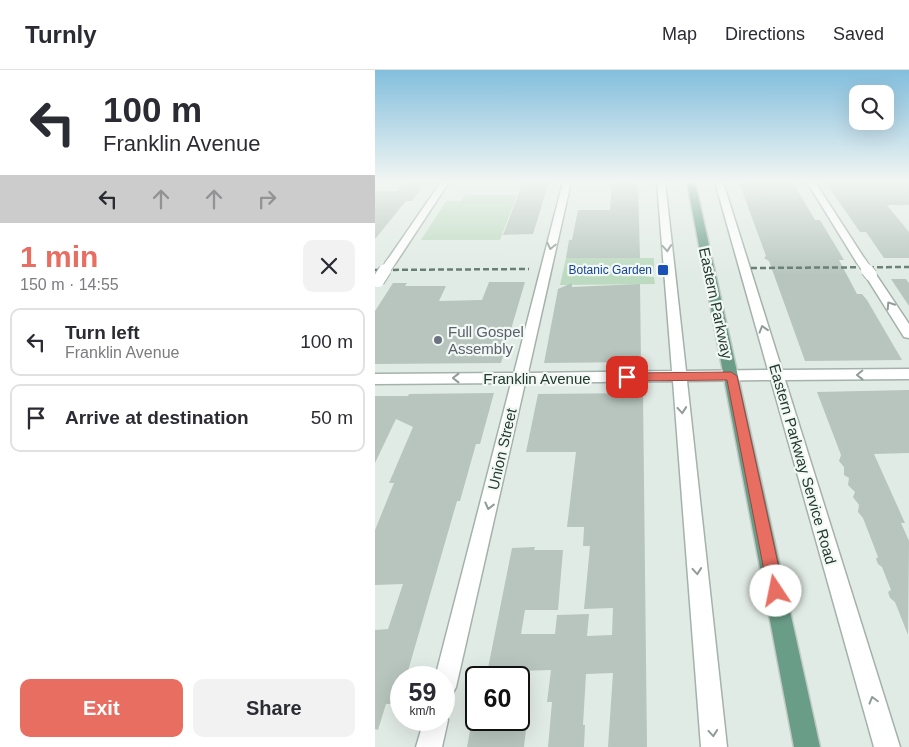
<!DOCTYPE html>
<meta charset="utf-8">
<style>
body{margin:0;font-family:Arial,sans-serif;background:#f2f2f3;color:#2b2b33;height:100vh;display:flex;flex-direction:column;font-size:19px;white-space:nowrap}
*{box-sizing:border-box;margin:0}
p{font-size:16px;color:#7c7c81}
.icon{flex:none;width:28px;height:28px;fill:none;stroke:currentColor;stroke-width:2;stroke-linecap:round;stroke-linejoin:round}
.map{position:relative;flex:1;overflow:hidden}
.sheet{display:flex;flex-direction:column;background:#fff;width:375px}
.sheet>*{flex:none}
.hud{background:#fff;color:#2b2b33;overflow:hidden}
.controls{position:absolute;left:474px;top:15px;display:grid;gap:10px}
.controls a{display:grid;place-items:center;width:45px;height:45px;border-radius:10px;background:#fff;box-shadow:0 5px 20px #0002;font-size:25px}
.speed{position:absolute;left:15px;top:596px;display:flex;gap:10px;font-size:25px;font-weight:700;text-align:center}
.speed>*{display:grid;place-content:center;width:65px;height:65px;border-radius:50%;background:#fff;box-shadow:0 5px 20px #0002;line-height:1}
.speed small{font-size:12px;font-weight:400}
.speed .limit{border:2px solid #111;border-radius:8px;background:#fff;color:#111}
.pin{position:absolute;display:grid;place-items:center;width:42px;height:42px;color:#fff;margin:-21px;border-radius:10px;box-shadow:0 2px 8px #0006}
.me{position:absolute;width:55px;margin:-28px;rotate:349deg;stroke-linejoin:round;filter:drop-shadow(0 0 4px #0008)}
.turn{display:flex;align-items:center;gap:18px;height:105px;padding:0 20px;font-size:22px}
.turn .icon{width:65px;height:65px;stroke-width:2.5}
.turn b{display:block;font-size:35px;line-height:42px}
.lanes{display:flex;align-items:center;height:48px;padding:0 20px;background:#0003;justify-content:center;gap:25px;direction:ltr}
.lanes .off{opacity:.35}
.round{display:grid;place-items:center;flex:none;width:52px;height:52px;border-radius:10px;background:#f2f2f3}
.overview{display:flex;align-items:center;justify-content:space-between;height:85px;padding:0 20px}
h1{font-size:30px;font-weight:700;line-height:38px;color:#e86e62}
.action{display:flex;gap:10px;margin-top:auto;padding:10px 20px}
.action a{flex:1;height:58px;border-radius:10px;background:#e86e62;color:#fff;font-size:20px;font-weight:700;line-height:58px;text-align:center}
.action a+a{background:#f2f2f3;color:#2b2b33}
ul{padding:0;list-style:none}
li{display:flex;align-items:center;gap:15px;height:68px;margin:0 10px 8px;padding:0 10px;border:2px solid #e1e1e2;border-radius:10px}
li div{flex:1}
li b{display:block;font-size:19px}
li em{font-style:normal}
header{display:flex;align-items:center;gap:30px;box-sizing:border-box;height:70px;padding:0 25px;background:#fff;border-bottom:1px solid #e1e1e2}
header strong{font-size:24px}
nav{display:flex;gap:28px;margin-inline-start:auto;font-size:18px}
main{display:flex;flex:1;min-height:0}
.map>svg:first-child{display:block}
.green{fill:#bcdabf}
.building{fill:#b7c5be}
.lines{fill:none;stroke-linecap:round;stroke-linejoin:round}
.minor-casing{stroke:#a4b2ab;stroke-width:3}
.major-casing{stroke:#c1c8c5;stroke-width:3}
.minor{fill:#fff;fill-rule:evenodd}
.major{fill:#699d88;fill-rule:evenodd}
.rail{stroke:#5d766b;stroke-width:2.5;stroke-dasharray:6 3;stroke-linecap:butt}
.minor-bridge-far1-casing{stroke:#a4b2ab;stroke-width:11;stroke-linecap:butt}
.minor-bridge-casing{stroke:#a4b2ab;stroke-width:14;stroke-linecap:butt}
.minor-bridge-far1{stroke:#fff;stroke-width:9}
.minor-bridge{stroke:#fff;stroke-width:12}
.oneway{stroke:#919c98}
.route{fill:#e86e62;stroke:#974840}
.transit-dot{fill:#1a4fb4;stroke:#f2f8f4;stroke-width:2}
.worship-dot{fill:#6b7280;stroke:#f2f8f4;stroke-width:2}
.labels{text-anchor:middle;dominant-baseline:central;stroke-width:4.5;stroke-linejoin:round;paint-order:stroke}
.far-transit-label{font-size:12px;fill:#164399;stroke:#f2f8f4;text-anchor:end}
.street-label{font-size:15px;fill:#233a30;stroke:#f2f8f4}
.worship-label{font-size:15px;fill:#5b616d;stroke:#f2f8f4;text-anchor:start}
</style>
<header>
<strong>Turnly</strong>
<nav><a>Map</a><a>Directions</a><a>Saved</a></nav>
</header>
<main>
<section class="sheet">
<div class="hud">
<div class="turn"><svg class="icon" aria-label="left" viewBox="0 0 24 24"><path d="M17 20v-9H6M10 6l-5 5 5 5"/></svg><div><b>100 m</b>Franklin Avenue</div></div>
<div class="lanes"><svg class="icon" aria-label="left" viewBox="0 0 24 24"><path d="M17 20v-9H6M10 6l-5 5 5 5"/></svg><svg class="icon off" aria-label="ahead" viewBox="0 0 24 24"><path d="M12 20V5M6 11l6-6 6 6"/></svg><svg class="icon off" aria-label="ahead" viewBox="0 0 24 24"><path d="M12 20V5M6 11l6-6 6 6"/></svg><svg class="icon off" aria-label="right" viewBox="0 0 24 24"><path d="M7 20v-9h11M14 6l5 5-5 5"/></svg></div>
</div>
<div class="overview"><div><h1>1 min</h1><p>150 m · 14:55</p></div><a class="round"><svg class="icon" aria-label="close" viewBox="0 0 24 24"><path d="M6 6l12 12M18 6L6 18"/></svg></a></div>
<ul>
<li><svg class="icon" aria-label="left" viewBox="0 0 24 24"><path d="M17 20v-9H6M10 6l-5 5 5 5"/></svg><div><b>Turn left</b><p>Franklin Avenue</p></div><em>100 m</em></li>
<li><svg class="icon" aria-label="arrive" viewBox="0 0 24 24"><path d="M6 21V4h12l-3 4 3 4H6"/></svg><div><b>Arrive at destination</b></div><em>50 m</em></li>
</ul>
<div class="action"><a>Exit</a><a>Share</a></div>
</section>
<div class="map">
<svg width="534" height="677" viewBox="0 0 534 677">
<rect width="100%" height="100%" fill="#e1ebe5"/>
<path class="green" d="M 90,125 L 142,125 L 125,170 L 46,170 L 71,131 L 86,131 Z
M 191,188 L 279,188 L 279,202 L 267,204 L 267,206 L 279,207 L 280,214 L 185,215 Z"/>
<path class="building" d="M 30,112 L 52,112 L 37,131 L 31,131 L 0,169 L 0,121 L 22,121 Z
M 148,112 L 174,112 L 158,164 L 128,165 Z
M 237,112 L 263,112 L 265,188 L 191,188 L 194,170 L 197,170 L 203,140 L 235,140 Z
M 364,112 L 418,112 L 440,150 L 445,150 L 469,190 L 464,190 L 482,224 L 487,224 L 492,230 L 527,290 L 430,291 L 394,191 L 389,188 L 391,186 Z
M 450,112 L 534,112 L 534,135 L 512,135 L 534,162 L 534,188 L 509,188 L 491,162 L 485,162 Z
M 516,209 L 531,209 L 534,213 L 534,236 Z
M 114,212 L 150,212 L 126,293 L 0,294 L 0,241 L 18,213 L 32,213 L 30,216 L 71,216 L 64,231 L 107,230 Z
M 197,213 L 197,217 L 265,214 L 266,292 L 169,293 L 183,219 Z
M 534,320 L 534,383 L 499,384 L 530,453 L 526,453 L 534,471 L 533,565 L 520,532 L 515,528 L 513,522 L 516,520 L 507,497 L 503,494 L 501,489 L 503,487 L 488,448 L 483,442 L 484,435 L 478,427 L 480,422 L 473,415 L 474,408 L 469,405 L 469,397 L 464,391 L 466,385 L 442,322 Z
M 119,323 L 105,374 L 101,374 L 85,431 L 82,431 L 31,608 L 26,608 L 26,623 L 23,634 L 11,634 L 3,660 L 0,659 L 0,560 L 13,559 L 28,514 L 0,515 L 0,460 L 19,413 L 14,413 L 38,357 L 21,349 L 0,393 L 0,326 L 33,326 L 34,324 Z
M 268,323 L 272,677 L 233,677 L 238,603 L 211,604 L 208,655 L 210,655 L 209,677 L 173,677 L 177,632 L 172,632 L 176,600 L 143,601 L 142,608 L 111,608 L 137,478 L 160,477 L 159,480 L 188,480 L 183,540 L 150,540 L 146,564 L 180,564 L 182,545 L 214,544 L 212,566 L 237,565 L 238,538 L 209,539 L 215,476 L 208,476 L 209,457 L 192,457 L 201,382 L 151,382 L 163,324 Z
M 97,650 L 152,650 L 149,677 L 92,677 Z"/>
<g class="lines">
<g class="minor-casing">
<path id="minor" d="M 66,112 L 74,112 L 20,194 L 12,194 L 11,192 Z
M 188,112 L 196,112 L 153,303 L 297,301 L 282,112 L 290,112 L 311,301 L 393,300 L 340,112 L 348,112 L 407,300 L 534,299 L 534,309 L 410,310 L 525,677 L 499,677 L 396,310 L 312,311 L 352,677 L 326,677 L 298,311 L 150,313 L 81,617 L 77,625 L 69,629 L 69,608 L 60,608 L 136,313 L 0,314 L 0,304 L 139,303 Z
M 432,112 L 440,112 L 491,191 L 490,193 L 482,193 Z
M 496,202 L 500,203 L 534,254 L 534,268 L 529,267 L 490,205 Z
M 69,641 L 73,650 L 67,677 L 41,677 L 49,650 L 69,650 Z"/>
</g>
<g class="major-casing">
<path id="major" d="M 312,112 L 320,112 L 445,677 L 419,677 Z"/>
</g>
<use href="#minor" class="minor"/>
<use href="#major" class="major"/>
<path class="rail" d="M 376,198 L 534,197
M 0,200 L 154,199"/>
<g class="minor-bridge-far1-casing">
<path id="minor-bridge-far1" d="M 486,191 L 493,201
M 10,201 L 16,192"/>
</g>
<g class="minor-bridge-casing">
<path id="minor-bridge" d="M 492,200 L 496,205
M 3,211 L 10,200"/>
</g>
<use href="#minor-bridge-far1" class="minor-bridge-far1"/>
<use href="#minor-bridge" class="minor-bridge"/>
</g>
<defs><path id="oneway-chevron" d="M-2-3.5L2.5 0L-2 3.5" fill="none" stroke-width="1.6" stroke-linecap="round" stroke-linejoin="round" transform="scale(1.25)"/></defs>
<g class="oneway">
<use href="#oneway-chevron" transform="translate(176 176) rotate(103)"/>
<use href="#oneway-chevron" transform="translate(292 178) rotate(85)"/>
<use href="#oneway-chevron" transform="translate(515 235) rotate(-123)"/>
<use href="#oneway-chevron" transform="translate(388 259) rotate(-107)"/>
<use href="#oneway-chevron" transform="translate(485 305) rotate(179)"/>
<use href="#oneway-chevron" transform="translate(81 308) rotate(180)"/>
<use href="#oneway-chevron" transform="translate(307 340) rotate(85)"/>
<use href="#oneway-chevron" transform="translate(114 436) rotate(104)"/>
<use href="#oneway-chevron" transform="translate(322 501) rotate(85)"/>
<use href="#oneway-chevron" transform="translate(498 630) rotate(-106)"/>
<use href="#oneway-chevron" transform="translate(338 663) rotate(85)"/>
</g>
<linearGradient id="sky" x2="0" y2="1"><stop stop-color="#83bedd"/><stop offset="0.54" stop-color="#f2f6f3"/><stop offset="1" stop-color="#f2f6f3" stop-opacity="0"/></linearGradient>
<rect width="534" height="206" fill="url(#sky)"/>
<path class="route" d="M 356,302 L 362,306 L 409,521 L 406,527 L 401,529 L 396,527 L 393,521 L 352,310 L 252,311 L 246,307 L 252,303 Z"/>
<rect class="transit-dot" x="282" y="194" width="12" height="12" rx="2.5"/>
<circle class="worship-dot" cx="63" cy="270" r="5"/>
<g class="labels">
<g class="far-transit-label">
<text x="277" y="200">Botanic Garden</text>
</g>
<g class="street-label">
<text transform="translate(341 233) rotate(78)">Eastern Parkway</text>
<text x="162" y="308">Franklin Avenue</text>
<text transform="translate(127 379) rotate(-77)">Union Street</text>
<text transform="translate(428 394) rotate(74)">Eastern Parkway Service Road</text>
</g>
<g class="worship-label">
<text x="73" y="261">Full Gospel<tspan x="73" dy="17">Assembly</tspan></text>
</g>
</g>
</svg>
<div class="controls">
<a><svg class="icon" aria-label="search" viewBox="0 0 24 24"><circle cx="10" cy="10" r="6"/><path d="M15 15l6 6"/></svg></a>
</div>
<div class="speed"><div>59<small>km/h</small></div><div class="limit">60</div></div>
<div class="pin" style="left:252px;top:307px;background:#d93025"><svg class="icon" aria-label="arrive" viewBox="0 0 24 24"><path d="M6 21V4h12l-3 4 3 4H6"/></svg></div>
<svg class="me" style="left:401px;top:521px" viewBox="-20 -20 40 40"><circle r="19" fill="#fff"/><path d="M0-13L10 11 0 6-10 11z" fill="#e86e62"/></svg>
</div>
</main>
